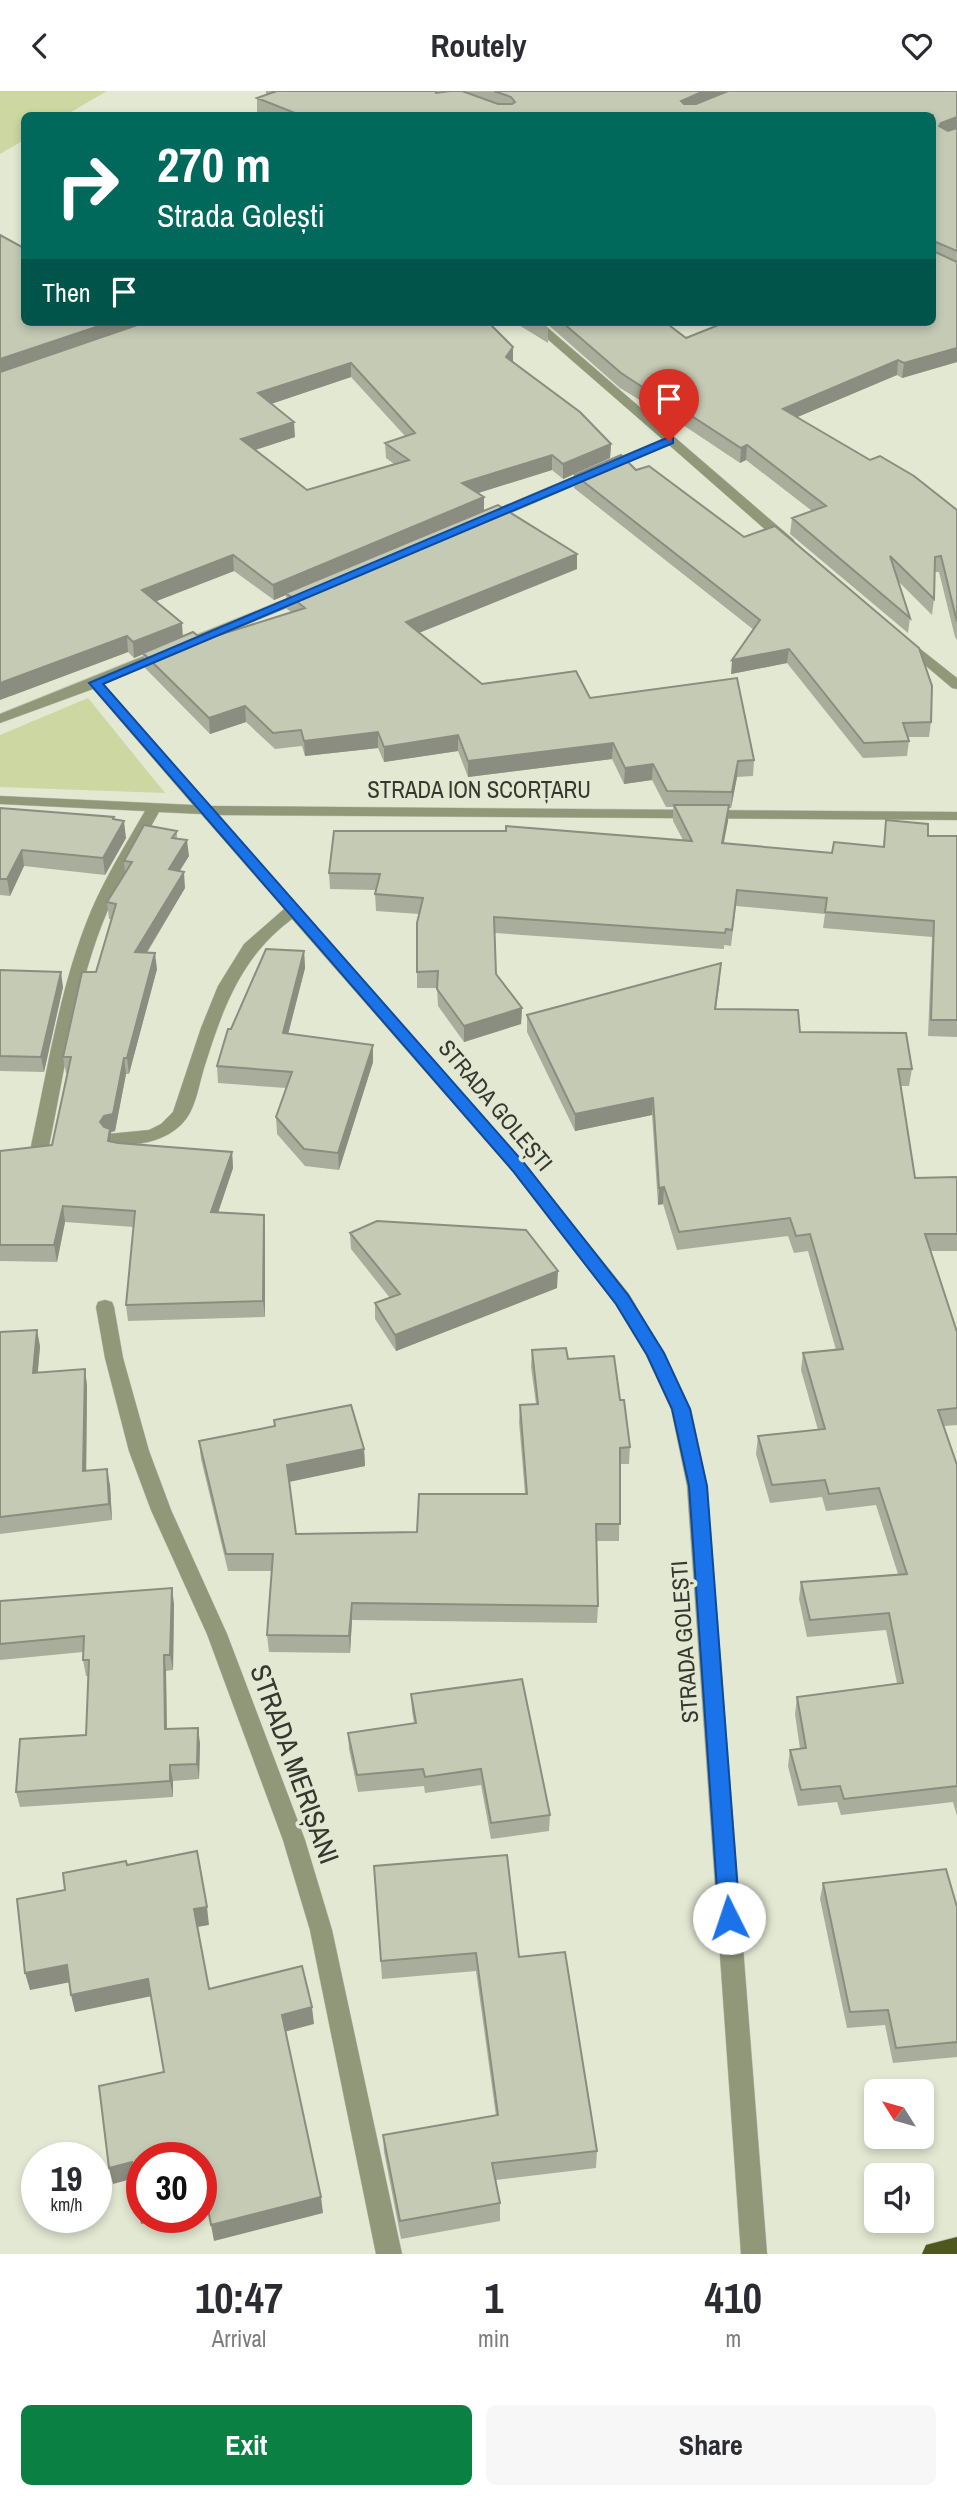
<!DOCTYPE html>
<meta charset="utf-8">
<style>
body{margin:0;font-family:"Archivo Narrow",sans-serif;background:#f7f7f7;color:#2b2b33;height:100vh;display:flex;flex-direction:column;font-size:26px;white-space:nowrap}
*{box-sizing:border-box;margin:0}
p{font-size:23px;color:#7c7c81}
.icon{flex:none;width:38px;height:38px;fill:none;stroke:currentColor;stroke-width:2;stroke-linecap:round;stroke-linejoin:round}
.map{position:relative;height:2163px;overflow:hidden}
.side{display:flex;flex-direction:column;background:#fff;flex:1}
.side>*{flex:none}
.banner{position:absolute;left:21px;top:21px;width:915px;height:214px;border-radius:10px;box-shadow:0 4px 10px #0003;background:#00695c;color:#fff;overflow:hidden}
.needle{width:46px;rotate:307deg}
.tools{position:absolute;left:864px;top:1988px;display:grid;gap:14px}
.tools a{display:grid;place-items:center;width:70px;height:70px;border-radius:10px;background:#fff;box-shadow:0 4px 10px #0003;font-size:35px}
.speed{position:absolute;left:21px;top:2051px;display:flex;gap:14px;font-size:35px;font-weight:700;text-align:center}
.speed>*{display:grid;place-content:center;width:91px;height:91px;border-radius:50%;background:#fff;box-shadow:0 4px 10px #0003;line-height:1}
.speed small{font-size:18px;font-weight:400}
.speed .limit{border:10px solid #d22;background:#fff;color:#111}
.pin{position:absolute;display:grid;place-items:center;width:60px;height:60px;color:#fff;margin:-72px -30px;border-radius:50% 50% 50% 0;rotate:-45deg;box-shadow:0 0 7px #0007}
.pin .icon{rotate:45deg}
.me{position:absolute;width:77px;margin:-38px;rotate:356deg;stroke-linejoin:round;filter:drop-shadow(0 0 5px #0008)}
.turn{display:flex;align-items:center;gap:24px;height:147px;padding:0 21px;font-size:32px}
.turn .icon{width:91px;height:91px;stroke-width:2.5}
.turn b{display:block;font-size:49px;line-height:60px}
.then{display:flex;align-items:center;height:66px;padding:0 21px;background:#0003;gap:14px;font-size:26px}
.eta{display:flex;justify-content:space-evenly;align-items:center;height:119px;text-align:center}
.eta b{font-size:42px;font-weight:700;line-height:49px}
.action{display:flex;gap:14px;margin-top:auto;padding:14px 21px}
.action a{flex:1;height:80px;border-radius:10px;background:#0b8043;color:#fff;font-size:28px;font-weight:700;line-height:80px;text-align:center}
.action a+a{background:#f7f7f7;color:#2b2b33}
header{display:flex;justify-content:space-between;align-items:center;height:91px;padding:0 21px;background:#fff;font-size:32px;font-weight:700}
.map>svg:first-child{display:block}
.green{fill:#ccd7a1}
.lines{fill:none;stroke-linecap:round;stroke-linejoin:round}
.minor-casing{stroke:#c0c5b2;stroke-width:1}
.major-casing{stroke:#c0c5b2;stroke-width:1}
.minor{fill:#91987a;fill-rule:evenodd}
.major{fill:#4e571d;fill-rule:evenodd}
.wall{fill:#a9ae9c;fill-rule:evenodd}
.shaded-wall{fill:#8a8d7f}
.building{fill:#c5cab5;stroke:#8a8d7f;stroke-width:2;fill-rule:evenodd}
.route{fill:#1a73e8;stroke:#114b97;stroke-width:2}
.labels{text-anchor:middle;dominant-baseline:central;stroke-width:7;stroke-linejoin:round;paint-order:stroke}
.street-label{font-size:23px;fill:#36382f;stroke:#e3e8d3}
.near-street-label{font-size:28px;fill:#36382f;stroke:#e3e8d3}
</style>
<header><svg class="icon" aria-label="back" viewBox="0 0 24 24"><path d="M15 5l-7 7 7 7"/></svg>Routely<svg class="icon" aria-label="heart" viewBox="0 0 24 24"><path d="M12 20l-8-8c-3-5 5-10 8-4 3-6 11-1 8 4z"/></svg></header>
<div class="map">
<svg width="957" height="2163" viewBox="0 0 957 2163">
<rect width="100%" height="100%" fill="#e3e8d3"/>
<path class="green" d="M 0,0 L 107,0 L 66,24 L 24,24 L 24,49 L 0,63 Z
M 88,607 L 165,702 L 0,696 L 0,644 Z"/>
<g class="lines">
<g class="minor-casing">
<path id="minor" d="M 528,231 L 541,231 L 794,449 L 794,455 L 784,455 L 669,354 L 490,431 L 480,431 L 480,425 L 662,348 Z
M 308,499 L 315,503 L 313,506 L 104,593 L 210,715 L 957,721 L 957,729 L 218,724 L 524,1072 L 629,1203 L 664,1262 L 691,1318 L 707,1395 L 767,2163 L 741,2163 L 687,1395 L 671,1318 L 646,1264 L 615,1213 L 512,1080 L 292,828 C 240,867 223,917 204,977 C 199,993 196,1015 186,1028 C 170,1050 134,1058 108,1051 L 105,1047 L 108,1043 L 149,1039 L 161,1033 L 173,1021 L 201,937 L 218,895 L 244,853 L 284,818 L 201,723 L 159,721 C 141,754 121,786 107,821 C 76,895 65,977 49,1055 L 40,1061 L 31,1055 C 48,977 60,894 91,820 C 106,785 126,753 145,720 L 0,713 L 0,705 L 193,714 L 93,598 L 0,632 L 0,623 Z
M 904,545 L 957,587 L 957,598 L 952,597 L 899,552 L 899,546 Z
M 105,1209 L 112,1211 L 114,1216 L 123,1267 L 149,1360 L 171,1419 L 227,1543 L 305,1749 L 332,1839 L 402,2163 L 376,2163 L 310,1839 L 283,1749 L 207,1543 L 151,1419 L 129,1360 L 105,1267 L 96,1216 L 98,1211 Z"/>
</g>
<g class="major-casing">
<path id="major" d="M 957,2146 L 957,2163 L 922,2163 L 926,2154 Z"/>
</g>
<use href="#minor" class="minor"/>
<use href="#major" class="major"/>
</g>
<path class="wall" d="M 266,0 L 957,0 L 957,271 L 902,287 L 897,284 L 797,326 L 870,369 L 957,419 L 957,549 L 955,546 L 939,481 L 935,481 L 934,508 L 932,524 L 899,491 L 910,527 L 908,542 L 790,443 L 792,427 L 812,420 L 746,369 L 740,372 L 647,310 L 643,311 L 620,297 L 545,231 L 665,231 L 686,247 L 933,231 L 933,24 L 267,24 L 257,21 L 257,7 L 266,4 Z
M 24,231 L 513,271 L 611,353 L 610,367 L 563,388 L 552,379 L 478,402 L 484,420 L 577,478 L 419,542 L 482,593 L 590,607 L 754,669 L 753,685 L 737,686 L 731,717 L 729,717 L 728,730 L 724,752 L 832,762 L 883,756 L 886,729 L 928,745 L 957,745 L 957,946 L 928,945 L 932,846 L 823,837 L 825,823 L 736,815 L 731,855 L 724,854 L 724,858 L 495,842 L 496,883 L 522,917 L 521,933 L 464,951 L 438,915 L 437,897 L 417,897 L 417,832 L 419,823 L 376,820 L 375,803 L 376,799 L 330,798 L 329,782 L 683,749 L 673,730 L 673,716 L 666,716 L 652,689 L 624,693 L 612,668 L 468,686 L 458,660 L 384,671 L 378,657 L 305,665 L 302,655 L 275,658 L 246,631 L 210,643 L 145,577 L 143,563 L 134,567 L 128,561 L 11,605 ZM 351,286 L 405,345 L 385,352 L 386,367 L 394,373 L 307,399 L 255,359 L 295,346 L 271,313 ZM 234,480 L 274,509 L 286,504 L 287,518 L 291,521 L 203,549 L 183,545 L 156,510 Z
M 514,231 L 541,231 L 548,237 L 548,252 Z
M 636,379 L 931,631 L 929,646 L 908,646 L 909,650 L 907,665 L 863,667 L 787,572 L 731,583 L 754,539 L 574,397 L 575,384 Z
M 0,717 L 114,728 L 126,747 L 105,784 L 24,775 L 10,805 L 0,804 Z
M 177,740 L 177,748 L 189,765 L 179,780 L 185,797 L 147,862 L 157,878 L 129,983 L 126,983 L 115,1040 L 111,1041 L 112,1051 L 118,1052 L 232,1061 L 233,1077 L 218,1121 L 265,1140 L 265,1226 L 128,1230 L 126,1214 L 134,1136 L 65,1131 L 57,1171 L 0,1170 L 0,1060 L 52,1054 L 67,982 L 66,982 L 63,966 L 96,881 L 111,828 L 109,828 L 107,811 L 125,782 L 124,770 Z
M 304,860 L 305,877 L 288,943 L 373,954 L 373,971 L 339,1079 L 305,1075 L 277,1043 L 276,1026 L 286,997 L 218,992 L 217,975 L 231,938 Z
M 0,879 L 63,896 L 44,981 L 0,980 Z
M 720,889 L 716,918 L 800,941 L 912,978 L 909,995 L 901,995 L 915,1087 L 957,1086 L 957,1160 L 930,1160 L 957,1241 L 957,1334 L 944,1335 L 957,1374 L 957,1725 L 953,1711 L 841,1724 L 837,1711 L 798,1715 L 788,1675 L 790,1659 L 800,1658 L 795,1623 L 797,1606 L 897,1592 L 886,1539 L 807,1546 L 799,1508 L 801,1491 L 898,1483 L 876,1414 L 826,1420 L 822,1406 L 770,1412 L 756,1363 L 758,1345 L 818,1339 L 801,1279 L 803,1262 L 836,1259 L 808,1160 L 794,1162 L 788,1145 L 677,1159 L 663,1113 L 658,1114 L 652,1024 L 575,1040 L 527,941 L 527,924 Z
M 350,1142 L 557,1197 L 396,1260 L 375,1228 L 375,1212 L 390,1207 L 351,1158 Z
M 0,1241 L 40,1255 L 38,1281 L 87,1294 L 86,1380 L 110,1394 L 112,1429 L 0,1443 Z
M 532,1259 L 568,1268 L 620,1309 L 630,1356 L 629,1373 L 620,1373 L 619,1450 L 597,1450 L 598,1515 L 597,1532 L 352,1529 L 350,1562 L 269,1561 L 267,1544 L 272,1480 L 228,1480 L 201,1368 L 199,1350 L 274,1336 L 274,1329 L 364,1358 L 365,1375 L 289,1390 L 296,1443 L 417,1441 L 525,1403 L 519,1331 L 520,1314 L 536,1313 L 531,1276 Z
M 0,1510 L 174,1513 L 173,1579 L 166,1580 L 167,1638 L 200,1652 L 199,1688 L 173,1690 L 173,1706 L 20,1716 L 16,1701 L 86,1644 L 88,1585 L 86,1585 L 83,1569 L 83,1561 L 0,1569 Z
M 411,1603 L 550,1724 L 549,1740 L 491,1748 L 481,1694 L 425,1702 L 424,1695 L 358,1701 L 349,1658 L 348,1642 L 414,1632 L 412,1620 Z
M 374,1775 L 519,1866 L 597,2060 L 596,2077 L 496,2089 L 500,2112 L 500,2130 L 401,2148 L 384,2061 L 383,2044 L 496,2025 L 476,1880 L 382,1888 Z
M 823,1792 L 957,1816 L 957,1966 L 893,1972 L 885,1934 L 847,1937 L 820,1808 Z"/>
<path class="shaded-wall" d="M 704,0 L 732,0 L 680,23 L 681,10 Z
M 957,26 L 957,39 L 939,46 L 939,35 L 941,32 Z
M 933,151 L 936,151 L 934,165 L 933,165 Z
M 111,231 L 156,231 L 0,283 L 0,268 Z
M 513,256 L 513,271 L 506,281 L 506,266 Z
M 957,257 L 957,271 L 902,287 L 904,272 Z
M 898,269 L 897,284 L 781,333 L 783,318 Z
M 351,272 L 351,286 L 259,317 L 258,302 Z
M 647,296 L 647,310 L 643,311 L 644,297 Z
M 294,331 L 295,346 L 242,363 L 241,348 Z
M 611,353 L 610,367 L 563,388 L 563,373 Z
M 747,354 L 746,369 L 740,372 L 741,357 Z
M 552,364 L 552,379 L 462,407 L 462,392 Z
M 484,406 L 484,421 L 286,502 L 286,504 L 274,509 L 273,494 Z
M 577,463 L 577,478 L 406,547 L 406,531 Z
M 233,464 L 234,480 L 144,515 L 142,499 Z
M 182,532 L 183,547 L 134,567 L 133,551 Z
M 127,545 L 128,561 L 0,609 L 0,592 Z
M 789,558 L 787,572 L 731,583 L 732,569 Z
M 245,615 L 246,631 L 210,643 L 209,627 Z
M 378,641 L 378,657 L 305,665 L 304,650 Z
M 458,644 L 458,660 L 384,671 L 384,656 Z
M 613,652 L 612,668 L 468,686 L 468,670 Z
M 738,670 L 737,686 L 731,717 L 732,701 Z
M 653,673 L 652,689 L 624,693 L 625,677 Z
M 729,714 L 728,730 L 720,768 L 722,752 Z
M 124,730 L 126,747 L 105,784 L 103,767 Z
M 187,749 L 189,765 L 171,794 L 169,778 Z
M 22,759 L 24,775 L 10,805 L 7,788 Z
M 184,781 L 185,797 L 137,877 L 135,861 Z
M 304,860 L 305,877 L 284,959 L 283,942 Z
M 155,862 L 157,878 L 129,983 L 127,967 Z
M 61,881 L 63,896 L 44,981 L 41,966 Z
M 522,917 L 521,933 L 464,951 L 464,935 Z
M 373,954 L 373,971 L 339,1079 L 338,1062 Z
M 124,967 L 126,983 L 115,1040 L 111,1041 L 112,1055 L 110,1066 L 106,1041 L 100,1031 L 104,1025 Z
M 653,1007 L 652,1024 L 575,1040 L 575,1023 Z
M 232,1061 L 233,1077 L 213,1137 L 211,1121 Z
M 664,1096 L 663,1113 L 658,1114 L 659,1097 Z
M 63,1115 L 65,1131 L 57,1171 L 54,1154 Z
M 264,1124 L 265,1140 L 265,1226 L 263,1210 Z
M 558,1180 L 557,1197 L 396,1260 L 395,1244 Z
M 37,1239 L 40,1255 L 36,1298 L 33,1282 Z
M 85,1278 L 87,1294 L 86,1397 L 83,1380 Z
M 364,1358 L 365,1375 L 289,1391 L 287,1374 Z
M 107,1378 L 110,1394 L 112,1429 L 109,1413 Z
M 172,1497 L 174,1513 L 173,1579 L 170,1564 Z
M 352,1512 L 352,1529 L 350,1562 L 349,1545 Z
M 164,1564 L 166,1580 L 167,1654 L 165,1638 Z
M 198,1637 L 200,1652 L 199,1688 L 197,1673 Z
M 170,1674 L 173,1690 L 173,1706 L 170,1690 Z
M 207,1816 L 209,1834 L 197,1836 L 194,1818 Z
M 67,1874 L 71,1891 L 30,1899 L 25,1882 Z
M 148,1888 L 152,1905 L 75,1921 L 71,1904 Z
M 312,1916 L 314,1933 L 284,1941 L 282,1924 Z
M 132,2071 L 135,2087 L 113,2093 L 109,2077 Z
M 205,2102 L 208,2118 L 201,2120 L 201,2103 Z
M 321,2106 L 323,2122 L 214,2150 L 211,2134 Z
M 142,2115 L 142,2126 L 170,2126 L 141,2133 L 138,2116 Z"/>
<path class="building" d="M 272,0 L 435,0 L 436,2 L 450,0 L 462,0 L 498,13 L 512,13 L 515,11 L 511,6 L 494,0 L 704,0 L 681,10 L 684,13 L 696,13 L 728,0 L 957,0 L 957,26 L 941,32 L 939,35 L 948,40 L 957,37 L 957,160 L 936,151 L 933,151 L 933,24 L 300,24 L 257,7 L 274,1 Z
M 0,144 L 24,157 L 24,231 L 111,231 L 0,268 Z
M 933,160 L 957,171 L 957,257 L 904,272 L 898,269 L 783,318 L 870,369 L 880,365 L 914,385 L 957,419 L 957,531 L 941,465 L 935,466 L 934,508 L 890,465 L 910,527 L 792,427 L 826,415 L 747,354 L 741,357 L 647,296 L 644,297 L 621,282 L 562,231 L 665,231 L 686,247 L 726,231 L 933,231 Z
M 146,231 L 488,231 L 513,256 L 506,266 L 580,321 L 611,353 L 563,373 L 552,364 L 462,392 L 484,406 L 273,494 L 233,464 L 142,499 L 182,532 L 133,551 L 127,545 L 0,592 L 0,281 ZM 351,272 L 415,342 L 385,352 L 409,369 L 307,399 L 241,348 L 294,331 L 258,302 Z
M 621,364 L 636,379 L 649,375 L 744,446 L 775,435 L 919,557 L 932,595 L 931,631 L 903,632 L 909,650 L 864,652 L 789,558 L 732,569 L 760,529 L 575,384 Z
M 498,414 L 577,463 L 406,531 L 482,593 L 576,580 L 590,607 L 737,587 L 754,669 L 738,670 L 732,701 L 667,700 L 653,673 L 625,677 L 613,652 L 468,670 L 458,644 L 384,656 L 378,641 L 304,650 L 301,639 L 273,642 L 245,615 L 209,627 L 143,562 L 193,541 L 203,549 L 305,517 L 286,502 Z
M 674,714 L 729,714 L 722,752 L 832,762 L 834,751 L 884,756 L 886,729 L 928,733 L 928,745 L 957,745 L 957,929 L 931,929 L 934,830 L 825,821 L 827,807 L 737,799 L 732,839 L 726,838 L 725,842 L 494,826 L 496,883 L 522,917 L 464,935 L 437,898 L 438,880 L 417,881 L 417,832 L 423,807 L 375,803 L 380,783 L 329,782 L 334,740 L 506,740 L 506,735 L 692,750 Z
M 0,717 L 114,726 L 113,728 L 124,730 L 103,767 L 22,759 L 7,788 L 0,788 Z
M 144,734 L 177,740 L 172,747 L 187,749 L 169,778 L 184,781 L 135,861 L 155,862 L 127,967 L 124,967 L 113,1023 L 104,1025 L 100,1031 L 104,1036 L 110,1038 L 108,1050 L 118,1052 L 232,1061 L 211,1121 L 264,1124 L 263,1210 L 126,1214 L 135,1120 L 63,1115 L 54,1154 L 0,1154 L 0,1060 L 52,1054 L 71,966 L 63,966 L 82,881 L 96,881 L 116,813 L 107,811 L 132,771 L 124,770 Z
M 266,858 L 304,860 L 283,942 L 373,954 L 338,1062 L 304,1058 L 276,1026 L 292,981 L 217,975 L 228,938 L 231,938 Z
M 721,872 L 715,918 L 798,919 L 800,941 L 906,942 L 912,978 L 898,978 L 915,1087 L 957,1086 L 957,1143 L 925,1143 L 957,1241 L 957,1317 L 938,1319 L 957,1374 L 957,1695 L 844,1708 L 840,1695 L 801,1699 L 790,1659 L 806,1657 L 797,1606 L 903,1592 L 889,1522 L 810,1529 L 801,1491 L 907,1483 L 879,1397 L 829,1403 L 825,1389 L 772,1394 L 758,1345 L 825,1338 L 803,1262 L 843,1258 L 810,1143 L 796,1145 L 790,1127 L 679,1141 L 664,1096 L 659,1097 L 653,1007 L 575,1023 L 527,924 Z
M 0,879 L 61,881 L 41,966 L 0,965 Z
M 377,1130 L 526,1139 L 558,1180 L 395,1244 L 375,1212 L 400,1203 L 350,1142 Z
M 37,1239 L 33,1282 L 85,1278 L 83,1380 L 107,1378 L 109,1413 L 0,1426 L 0,1241 Z
M 566,1257 L 568,1268 L 614,1265 L 620,1309 L 624,1309 L 630,1356 L 620,1357 L 620,1433 L 596,1433 L 598,1515 L 352,1512 L 349,1545 L 267,1544 L 273,1463 L 226,1463 L 199,1350 L 275,1335 L 274,1329 L 351,1314 L 364,1358 L 287,1374 L 296,1443 L 417,1441 L 419,1403 L 527,1403 L 520,1314 L 538,1313 L 532,1259 Z
M 172,1497 L 170,1564 L 164,1564 L 165,1638 L 198,1637 L 197,1673 L 170,1674 L 170,1690 L 16,1701 L 20,1648 L 86,1644 L 89,1569 L 83,1569 L 84,1545 L 0,1553 L 0,1510 Z
M 522,1588 L 550,1724 L 491,1732 L 481,1678 L 425,1686 L 423,1678 L 357,1684 L 348,1642 L 416,1632 L 411,1603 Z
M 197,1760 L 207,1816 L 194,1818 L 209,1898 L 302,1875 L 312,1916 L 282,1924 L 321,2106 L 211,2134 L 205,2102 L 201,2103 L 201,2067 L 142,2067 L 142,2115 L 138,2116 L 132,2071 L 109,2077 L 99,1995 L 164,1981 L 148,1888 L 71,1904 L 67,1874 L 25,1882 L 17,1808 L 65,1799 L 63,1782 L 126,1770 L 127,1774 Z
M 507,1764 L 519,1866 L 565,1861 L 597,2060 L 492,2072 L 500,2112 L 400,2130 L 383,2044 L 498,2024 L 476,1862 L 381,1870 L 374,1775 Z
M 946,1778 L 957,1816 L 957,1951 L 896,1957 L 888,1919 L 850,1921 L 823,1792 Z"/>
<path class="route" d="M 669,346 L 673,347 L 673,352 L 103,593 L 524,1072 L 628,1204 L 664,1262 L 690,1318 L 707,1395 L 740,1827 L 737,1834 L 729,1837 L 722,1834 L 719,1827 L 689,1395 L 672,1318 L 647,1264 L 616,1213 L 513,1080 L 89,592 Z"/>
<g class="labels">
<g class="street-label">
<text x="479" y="698">STRADA ION SCORȚARU</text>
<text transform="translate(496 1014) rotate(50)">STRADA GOLEȘTI</text>
<text transform="translate(684 1551) rotate(-94)">STRADA GOLEȘTI</text>
</g>
<g class="near-street-label">
<text transform="translate(295 1673) rotate(70)">STRADA MERIȘANI</text>
</g>
</g>
</svg>
<div class="tools">
<a><svg class="needle" viewBox="-14 -14 28 28"><path d="M0-13l5 13h-10z" fill="#e53935"/><path d="M0 13l5-13h-10z" fill="#7c7c81"/></svg></a>
<a><svg class="icon" aria-label="sound" viewBox="0 0 24 24"><path d="M4 9h4l5-4v14l-5-4H4zM17 9q2 3 0 6"/></svg></a>
</div>
<div class="speed"><div>19<small>km/h</small></div><div class="limit">30</div></div>
<div class="pin" style="left:669px;top:350px;background:#d93025"><svg class="icon" aria-label="arrive" viewBox="0 0 24 24"><path d="M6 21V4h12l-3 4 3 4H6"/></svg></div>
<svg class="me" style="left:729px;top:1827px" viewBox="-20 -20 40 40"><circle r="19" fill="#fff"/><path d="M0-13L10 11 0 6-10 11z" fill="#1a73e8"/></svg>
<div class="banner">
<div class="turn"><svg class="icon" aria-label="right" viewBox="0 0 24 24"><path d="M7 20v-9h11M14 6l5 5-5 5"/></svg><div><b>270 m</b>Strada Golești</div></div>
<div class="then">Then<svg class="icon" aria-label="arrive" viewBox="0 0 24 24"><path d="M6 21V4h12l-3 4 3 4H6"/></svg></div>
</div>
</div>
<section class="side">
<div class="eta">
<div><b>10:47</b><p>Arrival</p></div>
<div><b>1</b><p>min</p></div>
<div><b>410</b><p>m</p></div>
</div>
<div class="action"><a>Exit</a><a>Share</a></div>
</section>
